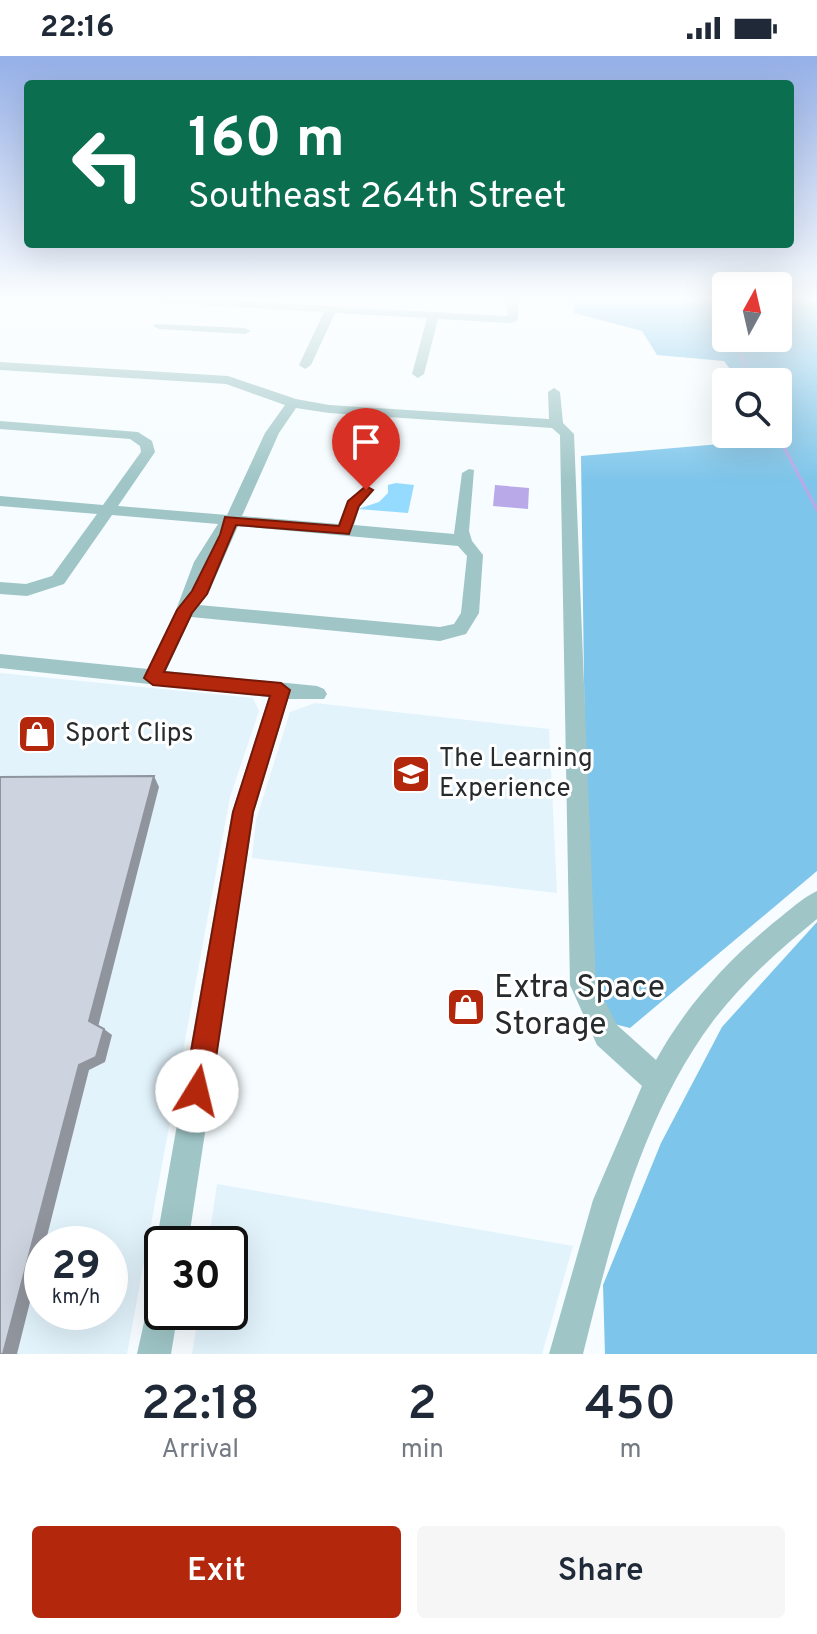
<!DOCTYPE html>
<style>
body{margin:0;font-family:Overpass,sans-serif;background:#f6f6f7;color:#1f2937;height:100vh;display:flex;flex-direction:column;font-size:30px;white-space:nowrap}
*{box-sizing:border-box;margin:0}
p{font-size:26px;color:#747a83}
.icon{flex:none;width:44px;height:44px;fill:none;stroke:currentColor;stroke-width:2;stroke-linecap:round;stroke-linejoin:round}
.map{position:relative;height:1298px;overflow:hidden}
.details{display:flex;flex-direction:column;background:#fff;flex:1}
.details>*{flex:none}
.guide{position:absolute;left:24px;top:24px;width:770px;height:168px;border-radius:8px;box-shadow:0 8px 32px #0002;background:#0b6e4f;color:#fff;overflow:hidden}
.needle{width:52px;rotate:8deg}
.fabs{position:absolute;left:712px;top:216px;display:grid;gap:16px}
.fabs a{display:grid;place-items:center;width:80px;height:80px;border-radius:8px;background:#fff;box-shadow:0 8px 32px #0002;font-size:40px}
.speed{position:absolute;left:24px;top:1170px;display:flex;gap:16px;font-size:40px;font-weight:700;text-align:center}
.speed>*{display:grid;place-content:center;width:104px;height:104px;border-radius:50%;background:#fff;box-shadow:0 8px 32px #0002;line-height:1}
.speed small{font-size:20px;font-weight:400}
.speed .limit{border:4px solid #111;border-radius:12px;background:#fff;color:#111}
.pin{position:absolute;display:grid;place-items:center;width:68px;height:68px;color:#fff;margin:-82px -34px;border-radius:50% 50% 50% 0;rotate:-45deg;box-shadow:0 0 8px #0007}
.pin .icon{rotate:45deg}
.me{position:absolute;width:88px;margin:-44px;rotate:9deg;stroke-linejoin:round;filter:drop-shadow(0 0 6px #0008)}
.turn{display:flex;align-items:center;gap:28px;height:168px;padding:0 32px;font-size:36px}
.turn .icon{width:104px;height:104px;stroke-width:2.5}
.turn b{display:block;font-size:56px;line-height:68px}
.eta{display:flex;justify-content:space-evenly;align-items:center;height:136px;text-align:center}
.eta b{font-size:48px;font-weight:600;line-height:56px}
.cta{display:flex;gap:16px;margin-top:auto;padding:16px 32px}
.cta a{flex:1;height:92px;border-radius:8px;background:#b3270d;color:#fff;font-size:32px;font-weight:600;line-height:92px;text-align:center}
.cta a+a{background:#f6f6f7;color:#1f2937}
.status{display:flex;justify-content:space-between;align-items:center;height:56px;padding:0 40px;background:#fff;direction:ltr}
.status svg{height:22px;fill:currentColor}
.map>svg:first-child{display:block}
.built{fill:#e2f3fc;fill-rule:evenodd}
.green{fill:#95dbff}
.forest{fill:#7dc5ea}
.water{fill:#b9a9e8}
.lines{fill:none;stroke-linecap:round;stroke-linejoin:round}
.stream-far1{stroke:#b9a9e8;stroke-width:2}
.stream{stroke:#b9a9e8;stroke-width:3}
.minor{fill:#9fc5c6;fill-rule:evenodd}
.shaded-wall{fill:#90949c}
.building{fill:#cdd3df;stroke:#90949c;stroke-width:2}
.route{fill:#b3270d;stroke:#741908;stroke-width:2}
.labels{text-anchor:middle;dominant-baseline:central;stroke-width:6;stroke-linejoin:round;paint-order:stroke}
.poi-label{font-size:26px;fill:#262b2e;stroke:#fff;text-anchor:start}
.near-poi-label{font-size:32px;fill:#262b2e;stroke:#fff;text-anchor:start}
</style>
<div class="status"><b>22:16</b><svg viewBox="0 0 49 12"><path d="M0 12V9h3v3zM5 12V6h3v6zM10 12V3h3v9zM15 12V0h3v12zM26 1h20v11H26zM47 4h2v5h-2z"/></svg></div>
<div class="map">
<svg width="817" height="1298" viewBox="0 0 817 1298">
<rect width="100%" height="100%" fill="#f6fcff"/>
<path class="built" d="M 0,617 L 253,642 L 259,655 L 230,741 L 127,1298 L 0,1298 ZM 42,1188 L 110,1188 L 110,1256 L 42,1256 Z
M 315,647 L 549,673 L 557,837 L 252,802 L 256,764 L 290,656 Z
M 217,1128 L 573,1190 L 542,1298 L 192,1298 L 199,1256 L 230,1256 L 230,1188 L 208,1188 Z"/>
<path class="green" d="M 396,427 L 414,429 L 408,457 L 358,453 L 379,446 L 388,437 L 388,429 Z"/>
<path class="forest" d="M 573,244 L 726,244 L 726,282 L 778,282 L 778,244 L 817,244 L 817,815 L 630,972 L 610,967 L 588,919 L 581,400 L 780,383 L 778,326 L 740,326 L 724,305 L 657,299 L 642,275 L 574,257 Z
M 817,866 L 817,1298 L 605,1298 L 603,1229 L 661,1087 L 722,971 Z"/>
<path class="water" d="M 495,429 L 529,432 L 528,453 L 493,450 Z"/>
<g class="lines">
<path class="stream-far1" d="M 778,246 L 783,244
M 743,282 L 740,296 L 752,326"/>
<path class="stream" d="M 777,378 L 817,454"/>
<path class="minor" d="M 161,244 L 223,244 L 507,260 L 508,244 L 518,244 L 518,264 L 512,267 L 438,263 L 424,318 L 418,322 L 412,318 L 427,262 L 335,257 L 311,309 L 305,313 L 299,309 L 324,256 L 166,247 Z
M 155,268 L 245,272 L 251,275 L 245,278 L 159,273 L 153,270 Z
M 0,306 L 228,320 L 296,343 L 329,349 L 549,363 L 548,336 L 554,332 L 560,336 L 563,367 L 574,378 L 596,927 L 617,969 L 656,1004 C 687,948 731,900 782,860 C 793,851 804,841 817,835 L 817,863 C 779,894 743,926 713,965 C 641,1062 612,1182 583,1298 L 549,1298 L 593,1144 L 642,1030 L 597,989 L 570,929 L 560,379 L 552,372 L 329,357 L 296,352 L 279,377 L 242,460 L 338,468 L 348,445 L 366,429 L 374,434 L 360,449 L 354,469 L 454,478 L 462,417 L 469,413 L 474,414 L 469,475 L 472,485 L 483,499 L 479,557 L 466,578 L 440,585 L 191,561 L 166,615 L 317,630 L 324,633 L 327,638 L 324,643 L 288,643 L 254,756 L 188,1188 L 162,1188 L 162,1200 L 156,1188 L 232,756 L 269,641 L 0,612 L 0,598 L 148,613 L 176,554 L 194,506 L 218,468 L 112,459 L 64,528 L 27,540 L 0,538 L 0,526 L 26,528 L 52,520 L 97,458 L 0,450 L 0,440 L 103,449 L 141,396 L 140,390 L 130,383 L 0,373 L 0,365 L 138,376 L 152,385 L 155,396 L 118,450 L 227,459 L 265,377 L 285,349 L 226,328 L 0,314 ZM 238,470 L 458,490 L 467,500 L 461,557 L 454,568 L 440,571 L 199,549 L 208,538 Z
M 162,1234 L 162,1256 L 178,1256 L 171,1298 L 137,1298 L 150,1239 Z"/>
</g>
<path class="shaded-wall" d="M 154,720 L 159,731 L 98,971 L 89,965 Z
M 104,973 L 112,979 L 105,1006 L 89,1014 L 45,1188 L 42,1188 L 42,1198 L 17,1298 L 3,1298 L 79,1009 Z"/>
<path class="building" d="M 154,720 L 89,965 L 104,973 L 96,1001 L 79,1009 L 3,1298 L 0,1298 L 0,721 Z"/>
<linearGradient id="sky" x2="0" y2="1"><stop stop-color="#95b0e8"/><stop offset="0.57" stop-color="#fbfeff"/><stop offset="1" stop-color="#fbfeff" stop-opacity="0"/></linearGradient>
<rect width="817" height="426" fill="url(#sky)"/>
<path class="route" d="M 366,430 L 373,434 L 359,450 L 349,478 L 236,469 L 207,538 L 192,557 L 164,616 L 281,627 L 290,634 L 253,756 L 211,1035 L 207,1044 L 197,1048 L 188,1044 L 184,1035 L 233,756 L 270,640 L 153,629 L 144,622 L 177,554 L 192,535 L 220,479 L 225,461 L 339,470 L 348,445 Z"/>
<defs>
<g id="shop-square" transform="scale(2)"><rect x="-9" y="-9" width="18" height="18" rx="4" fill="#b3270d" stroke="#fff"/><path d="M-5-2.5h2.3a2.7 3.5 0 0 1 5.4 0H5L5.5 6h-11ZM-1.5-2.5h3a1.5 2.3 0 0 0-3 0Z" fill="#fff"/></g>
<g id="school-square" transform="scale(2)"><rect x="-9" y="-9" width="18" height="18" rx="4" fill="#b3270d" stroke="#fff"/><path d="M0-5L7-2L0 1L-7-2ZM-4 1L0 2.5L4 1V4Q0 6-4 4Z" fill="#fff"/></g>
</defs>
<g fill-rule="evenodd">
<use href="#shop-square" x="37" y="678"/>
<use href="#school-square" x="411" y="718"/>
<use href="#shop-square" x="466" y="951"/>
</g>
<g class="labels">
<g class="poi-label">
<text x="65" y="678">Sport Clips</text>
<text x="439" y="703">The Learning<tspan x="439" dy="30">Experience</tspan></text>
</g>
<g class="near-poi-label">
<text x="494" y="933">Extra Space<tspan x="494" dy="37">Storage</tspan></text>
</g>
</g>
</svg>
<div class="fabs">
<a><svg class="needle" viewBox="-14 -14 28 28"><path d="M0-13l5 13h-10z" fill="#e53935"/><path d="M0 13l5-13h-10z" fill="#747a83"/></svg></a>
<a><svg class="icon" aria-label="search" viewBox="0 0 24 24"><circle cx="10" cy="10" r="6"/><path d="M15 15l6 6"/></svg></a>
</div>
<div class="speed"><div>29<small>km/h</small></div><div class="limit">30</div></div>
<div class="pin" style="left:366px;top:434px;background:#d93025"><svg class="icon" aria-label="arrive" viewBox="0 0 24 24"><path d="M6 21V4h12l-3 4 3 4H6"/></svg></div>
<svg class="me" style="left:197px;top:1035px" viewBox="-20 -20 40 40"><circle r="19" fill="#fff"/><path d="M0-13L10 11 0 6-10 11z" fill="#b3270d"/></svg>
<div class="guide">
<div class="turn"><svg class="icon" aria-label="left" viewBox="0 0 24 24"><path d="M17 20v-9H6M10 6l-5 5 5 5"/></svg><div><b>160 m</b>Southeast 264th Street</div></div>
</div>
</div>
<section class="details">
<div class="eta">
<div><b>22:18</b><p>Arrival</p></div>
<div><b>2</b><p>min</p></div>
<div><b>450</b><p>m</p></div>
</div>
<div class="cta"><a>Exit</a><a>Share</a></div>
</section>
